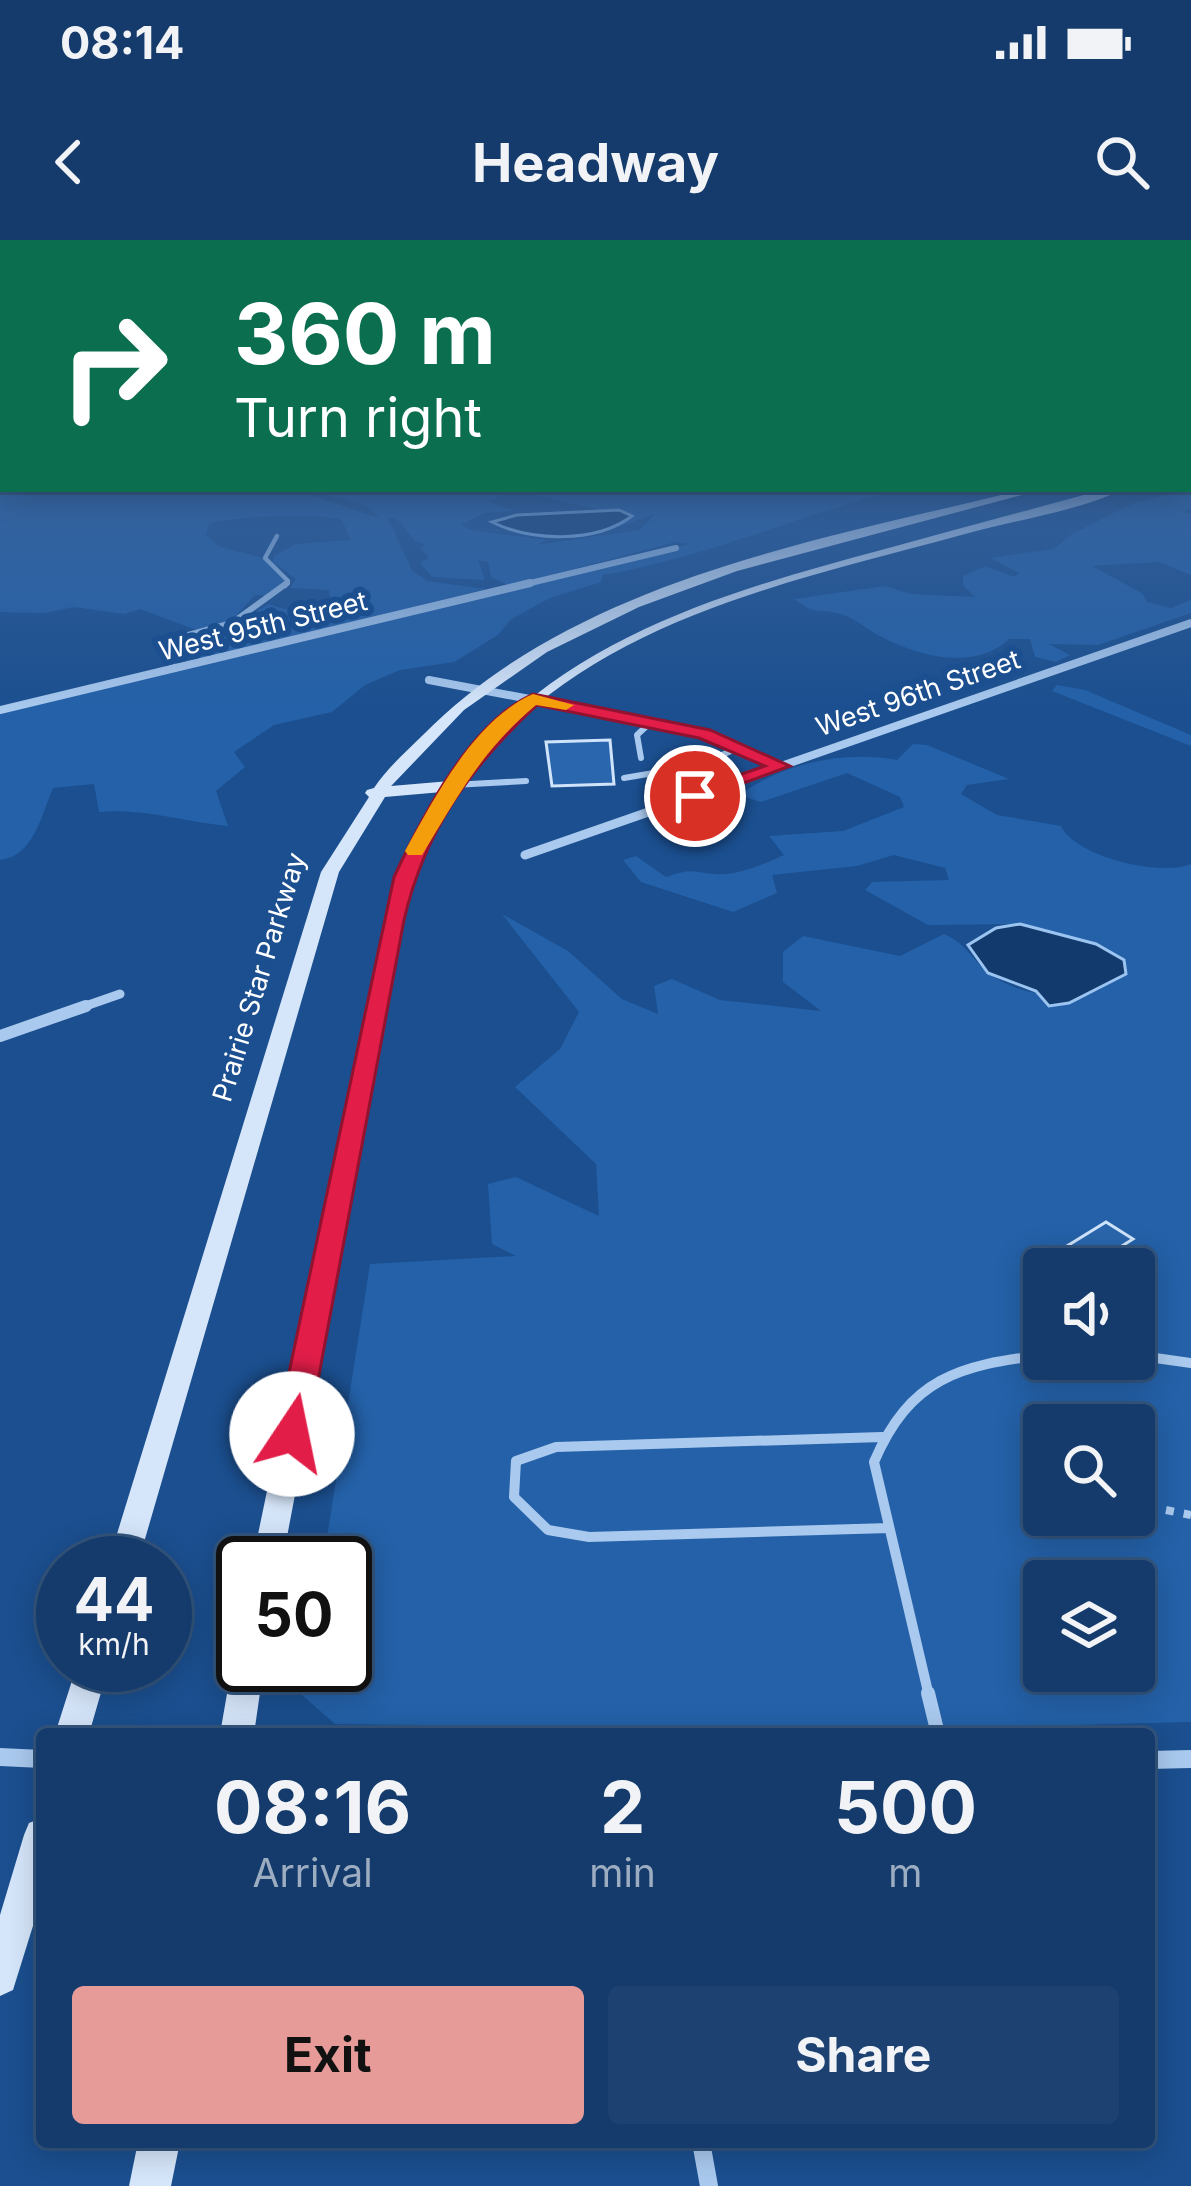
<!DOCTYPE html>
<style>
body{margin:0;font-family:Inter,sans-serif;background:#1d4271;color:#f1f3f6;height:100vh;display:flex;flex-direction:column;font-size:45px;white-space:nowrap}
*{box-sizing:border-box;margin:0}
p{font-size:39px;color:#9dadc1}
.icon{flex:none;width:66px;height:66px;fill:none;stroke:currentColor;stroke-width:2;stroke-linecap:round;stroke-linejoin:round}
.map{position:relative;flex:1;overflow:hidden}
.details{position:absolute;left:36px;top:1488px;width:1119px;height:420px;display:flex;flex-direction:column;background:#143b6b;border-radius:12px;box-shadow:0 6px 30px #0003,0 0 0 3px #33557e}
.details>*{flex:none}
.hud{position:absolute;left:0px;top:0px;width:1191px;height:252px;box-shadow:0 6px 30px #0003,0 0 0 3px #33557e;background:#0b6e4f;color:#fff;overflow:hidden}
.fabs{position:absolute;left:1023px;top:1008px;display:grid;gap:24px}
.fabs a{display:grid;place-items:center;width:132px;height:132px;border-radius:12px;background:#143b6b;box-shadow:0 6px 30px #0003,0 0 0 3px #33557e;font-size:60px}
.speed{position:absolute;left:36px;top:1296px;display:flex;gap:24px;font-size:60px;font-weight:700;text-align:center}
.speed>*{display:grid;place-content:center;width:156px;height:156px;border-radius:50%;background:#143b6b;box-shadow:0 6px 30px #0003,0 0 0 3px #33557e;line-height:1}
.speed small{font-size:30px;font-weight:400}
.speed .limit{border:6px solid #111;border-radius:18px;background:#fff;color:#111}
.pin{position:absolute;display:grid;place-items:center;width:102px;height:102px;color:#fff;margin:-51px;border:6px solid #fff;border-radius:50%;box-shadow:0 3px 12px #0007}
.me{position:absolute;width:132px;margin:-66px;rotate:11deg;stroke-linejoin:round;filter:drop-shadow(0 0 9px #0008)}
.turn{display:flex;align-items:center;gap:42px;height:252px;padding:0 36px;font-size:54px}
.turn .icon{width:156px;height:156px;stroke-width:2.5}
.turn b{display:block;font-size:84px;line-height:102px}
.eta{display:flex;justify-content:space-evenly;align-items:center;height:204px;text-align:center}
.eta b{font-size:72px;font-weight:700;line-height:84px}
.cta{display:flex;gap:24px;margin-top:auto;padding:24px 36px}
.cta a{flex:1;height:138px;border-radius:12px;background:#e69b98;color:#111;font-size:48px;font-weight:700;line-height:138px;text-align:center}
.cta a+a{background:#1d4271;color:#f1f3f6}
.status{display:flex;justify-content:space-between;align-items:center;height:84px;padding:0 60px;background:#143b6b;direction:ltr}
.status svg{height:33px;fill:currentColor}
header{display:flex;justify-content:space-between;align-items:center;height:156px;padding:0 36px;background:#143b6b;font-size:54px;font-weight:700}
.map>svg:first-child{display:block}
.green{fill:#2461a8;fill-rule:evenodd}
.water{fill:#123a6d;stroke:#9cc4f0;stroke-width:3}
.building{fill:#2a66ad;stroke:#cfe3fa;stroke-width:3}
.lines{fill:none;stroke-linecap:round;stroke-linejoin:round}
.path{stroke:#a9c9ee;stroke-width:8;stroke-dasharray:8 10;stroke-linecap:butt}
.lane-far3{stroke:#a9c9ee;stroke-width:4.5}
.lane-far2{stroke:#a9c9ee;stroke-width:6}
.lane-far1{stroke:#a9c9ee;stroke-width:10}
.lane{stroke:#a9c9ee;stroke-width:14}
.street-far4{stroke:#a9c9ee;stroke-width:6}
.street-far3{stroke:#a9c9ee;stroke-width:8}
.street-far2{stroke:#a9c9ee;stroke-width:9}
.street-far1{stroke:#a9c9ee;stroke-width:12}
.street{stroke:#a9c9ee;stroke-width:18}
.secondary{fill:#d6e6fa;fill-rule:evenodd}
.route{fill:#e11d48;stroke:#92132f;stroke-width:3}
.slow{fill:#f59e0b}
.labels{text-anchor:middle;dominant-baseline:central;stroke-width:12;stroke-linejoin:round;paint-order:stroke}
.far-street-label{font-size:27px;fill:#fff;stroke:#1b4f8f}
</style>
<div class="status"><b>08:14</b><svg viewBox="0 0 49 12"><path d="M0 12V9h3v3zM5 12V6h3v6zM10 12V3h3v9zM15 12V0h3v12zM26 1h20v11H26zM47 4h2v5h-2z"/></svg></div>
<header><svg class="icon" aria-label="back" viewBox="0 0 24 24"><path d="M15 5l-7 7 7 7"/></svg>Headway<svg class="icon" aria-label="search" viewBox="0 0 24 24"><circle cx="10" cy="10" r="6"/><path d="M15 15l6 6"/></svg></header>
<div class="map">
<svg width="1191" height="1946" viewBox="0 0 1191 1946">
<rect width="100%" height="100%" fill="#1b4f8f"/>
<path class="green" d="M 0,198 L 3,249 L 299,251 L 379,278 L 368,266 L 305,249 L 511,249 L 489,262 L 515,271 L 484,273 L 461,285 L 474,291 L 547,300 L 536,305 L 640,290 L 654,274 L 616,288 L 631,277 L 539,256 L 533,249 L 903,249 C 799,274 707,318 603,335 L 601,342 L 550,358 L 510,380 L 498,395 L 454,422 L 400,430 L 365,445 L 332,472 L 274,485 L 234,512 L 245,527 L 216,551 L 228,586 C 183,582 145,568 99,572 L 94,544 L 53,548 C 41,576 34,616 0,620 L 0,474 L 690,304 L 675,302 L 510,346 L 491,337 L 488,322 L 478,320 L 485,340 L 432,337 L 420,323 L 429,317 L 420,308 L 426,304 L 416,302 L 396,278 L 387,277 L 412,330 L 427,341 L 486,349 L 193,421 L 180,411 C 207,390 240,383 269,364 C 292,373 309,374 331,362 L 329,350 L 290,348 L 296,339 L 273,322 L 274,316 L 296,304 L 351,300 L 342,280 C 321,272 230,276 209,284 L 206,295 L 220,307 L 260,317 L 284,335 L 285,344 L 268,356 L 255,355 L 232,380 L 197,390 L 140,369 L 124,374 L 74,367 L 44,373 L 0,372 Z
M 1191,248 L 1191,268 L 1183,272 L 1191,274 L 1191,335 L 1159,322 L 1092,326 L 1142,353 L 1147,362 L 1171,368 L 1191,360 L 1191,373 L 1098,405 L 1049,404 L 1070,415 L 1056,422 L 1035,417 L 1030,399 L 1009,399 C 975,431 919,417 880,396 C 867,390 856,378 841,374 C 814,367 819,377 794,359 L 885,346 L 911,354 L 975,357 L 963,345 L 963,336 L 986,326 L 1014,337 L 1019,333 L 990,318 L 1054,309 L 1072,294 L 1134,263 Z
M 1057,445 L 1085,450 L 1191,495 L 1191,506 L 1052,451 Z
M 913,504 L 927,505 L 1009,539 L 967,545 L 961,554 L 997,575 L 1061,586 C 1075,617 1162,637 1191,624 L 1191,1482 L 883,1490 L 335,1484 L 302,1455 L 307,1425 L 345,1425 L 345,1323 L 323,1323 L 370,1024 L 516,1016 L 492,1004 L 488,944 L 516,937 L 599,976 L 596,924 L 515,847 L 560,809 L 579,772 L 502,674 L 568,711 L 622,759 L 658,774 L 654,746 L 672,739 L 720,760 L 821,771 L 783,742 L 783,712 L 803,696 L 900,716 L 944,694 C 967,704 970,718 988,732 C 1020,758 1063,758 1100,750 L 1065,696 L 1020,684 L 928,685 L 865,650 L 872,642 L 949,640 L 945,628 L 894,615 L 857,626 L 772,635 L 777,653 L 733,672 L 641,642 L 623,620 L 636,616 L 666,637 C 694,628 688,632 715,634 C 736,636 765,624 784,615 L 769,596 L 843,591 L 904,567 L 900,557 L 847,533 L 761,562 L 739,555 C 785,523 843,510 897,520 ZM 1044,1029 L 1134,1029 L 1134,1119 L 1044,1119 ZM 1044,1185 L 1134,1185 L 1134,1275 L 1044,1275 ZM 1044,1341 L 1134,1341 L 1134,1431 L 1044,1431 Z"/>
<path class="water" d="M 619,270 L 632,276 C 595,304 530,301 492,282 L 517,275 Z
M 1020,684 L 1096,704 L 1124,720 L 1126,734 L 1069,763 L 1049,766 L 1036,751 L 988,733 L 968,705 L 996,688 Z"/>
<path class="building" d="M 610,500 L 614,544 L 552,546 L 546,502 Z
M 1106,982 L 1133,999 L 1095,1023 L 1067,1006 Z"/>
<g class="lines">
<path class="path" d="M 1166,1270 L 1191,1275"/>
<path class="lane-far3" d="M 277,296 L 265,318 L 288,341 L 285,346"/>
<path class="lane-far2" d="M 175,429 L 161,411 L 163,402 L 232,383 L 287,343
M 641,518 L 637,495 L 652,481
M 624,538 L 701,525 L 739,507
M 453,545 L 526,541"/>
<path class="lane-far1" d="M 1134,1115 L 1191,1123
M 882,1197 L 556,1207 L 516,1221 L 514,1257 L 548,1290 L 589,1297 L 889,1288
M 929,1456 L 874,1222 C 910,1138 959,1125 1044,1115"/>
<path class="lane" d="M 928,1453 L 938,1494"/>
<path class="street-far4" d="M 518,346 L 676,308"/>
<path class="street-far3" d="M 429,440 L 683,488 L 781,526
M 0,470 L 530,343
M 764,532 L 1191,383"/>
<path class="street-far2" d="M 525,615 L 772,529
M 77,769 L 120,754"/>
<path class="street-far1" d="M 0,796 L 86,766"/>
<path class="street" d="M 0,1517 L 42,1519
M 1149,1520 L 1191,1519
M 701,1902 L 709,1946"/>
<path class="secondary" d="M 1191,206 L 1191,212 L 1188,213 L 1188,207 Z
M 1191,226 L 1191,232 L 1188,233 L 1188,227 Z
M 1026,249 L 1044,249 L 737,331 L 639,367 L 547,412 L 464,470 L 394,543 L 391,546 L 450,541 C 557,400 720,353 885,309 C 958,289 1032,269 1106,249 L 1123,249 C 1083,270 1011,281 965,294 C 801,339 605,377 488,512 C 455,549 435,593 413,637 L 282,1323 L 252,1323 L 395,637 L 442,552 L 385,557 L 339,632 L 138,1323 L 108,1323 L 321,632 L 369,557 L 365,553 L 367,550 L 374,548 C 387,528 407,511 424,494 C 579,338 821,300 1026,249 Z
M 243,1413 L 243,1425 L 264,1425 L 254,1494 L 220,1494 L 232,1425 L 237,1415 Z
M 77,1425 L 109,1425 L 89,1494 L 55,1494 Z
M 42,1578 L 42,1657 L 13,1750 L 0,1756 L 0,1675 L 24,1595 L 29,1583 Z
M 138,1902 L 180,1902 L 171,1946 L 129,1946 Z"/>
</g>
<linearGradient id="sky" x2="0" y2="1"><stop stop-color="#0f2b4f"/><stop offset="0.42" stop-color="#39639b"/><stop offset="1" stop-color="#39639b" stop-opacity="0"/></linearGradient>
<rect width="1191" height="471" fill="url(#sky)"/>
<path class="route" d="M 533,454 L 710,490 L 790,526 L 695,561 L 689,560 L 689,552 L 765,526 L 699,498 L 537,465 C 470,527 425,590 404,680 L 308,1194 L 303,1202 L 281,1202 L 276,1194 L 394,637 C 422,577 469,483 533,454 Z"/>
<path class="slow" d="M 533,454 L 574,465 L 566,470 L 536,465 C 482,510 458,556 422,615 L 408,615 L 405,611 C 435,557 474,480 533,454 Z"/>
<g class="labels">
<g class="far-street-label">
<text transform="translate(263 386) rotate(-14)">West 95th Street</text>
<text transform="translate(918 453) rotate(-19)">West 96th Street</text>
<text transform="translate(259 737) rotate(-73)">Prairie Star Parkway</text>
</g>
</g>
</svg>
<div class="fabs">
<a><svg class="icon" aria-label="sound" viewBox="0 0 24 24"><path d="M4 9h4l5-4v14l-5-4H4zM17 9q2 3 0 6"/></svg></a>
<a><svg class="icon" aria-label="search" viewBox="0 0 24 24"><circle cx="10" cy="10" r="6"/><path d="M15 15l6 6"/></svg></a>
<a><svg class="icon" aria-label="layers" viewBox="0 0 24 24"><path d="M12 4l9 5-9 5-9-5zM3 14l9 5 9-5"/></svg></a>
</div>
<div class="speed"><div>44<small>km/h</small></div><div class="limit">50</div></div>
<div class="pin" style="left:695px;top:556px;background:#d93025"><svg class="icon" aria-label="arrive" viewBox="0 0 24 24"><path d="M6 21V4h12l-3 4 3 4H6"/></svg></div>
<svg class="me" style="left:292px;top:1194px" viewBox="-20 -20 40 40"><circle r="19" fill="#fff"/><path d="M0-13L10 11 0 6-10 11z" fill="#e11d48"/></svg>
<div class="hud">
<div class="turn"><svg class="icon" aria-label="right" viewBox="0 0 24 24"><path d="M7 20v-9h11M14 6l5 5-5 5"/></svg><div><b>360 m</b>Turn right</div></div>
</div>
<section class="details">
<div class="eta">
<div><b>08:16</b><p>Arrival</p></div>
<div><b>2</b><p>min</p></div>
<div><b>500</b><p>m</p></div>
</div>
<div class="cta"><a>Exit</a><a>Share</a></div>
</section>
</div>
